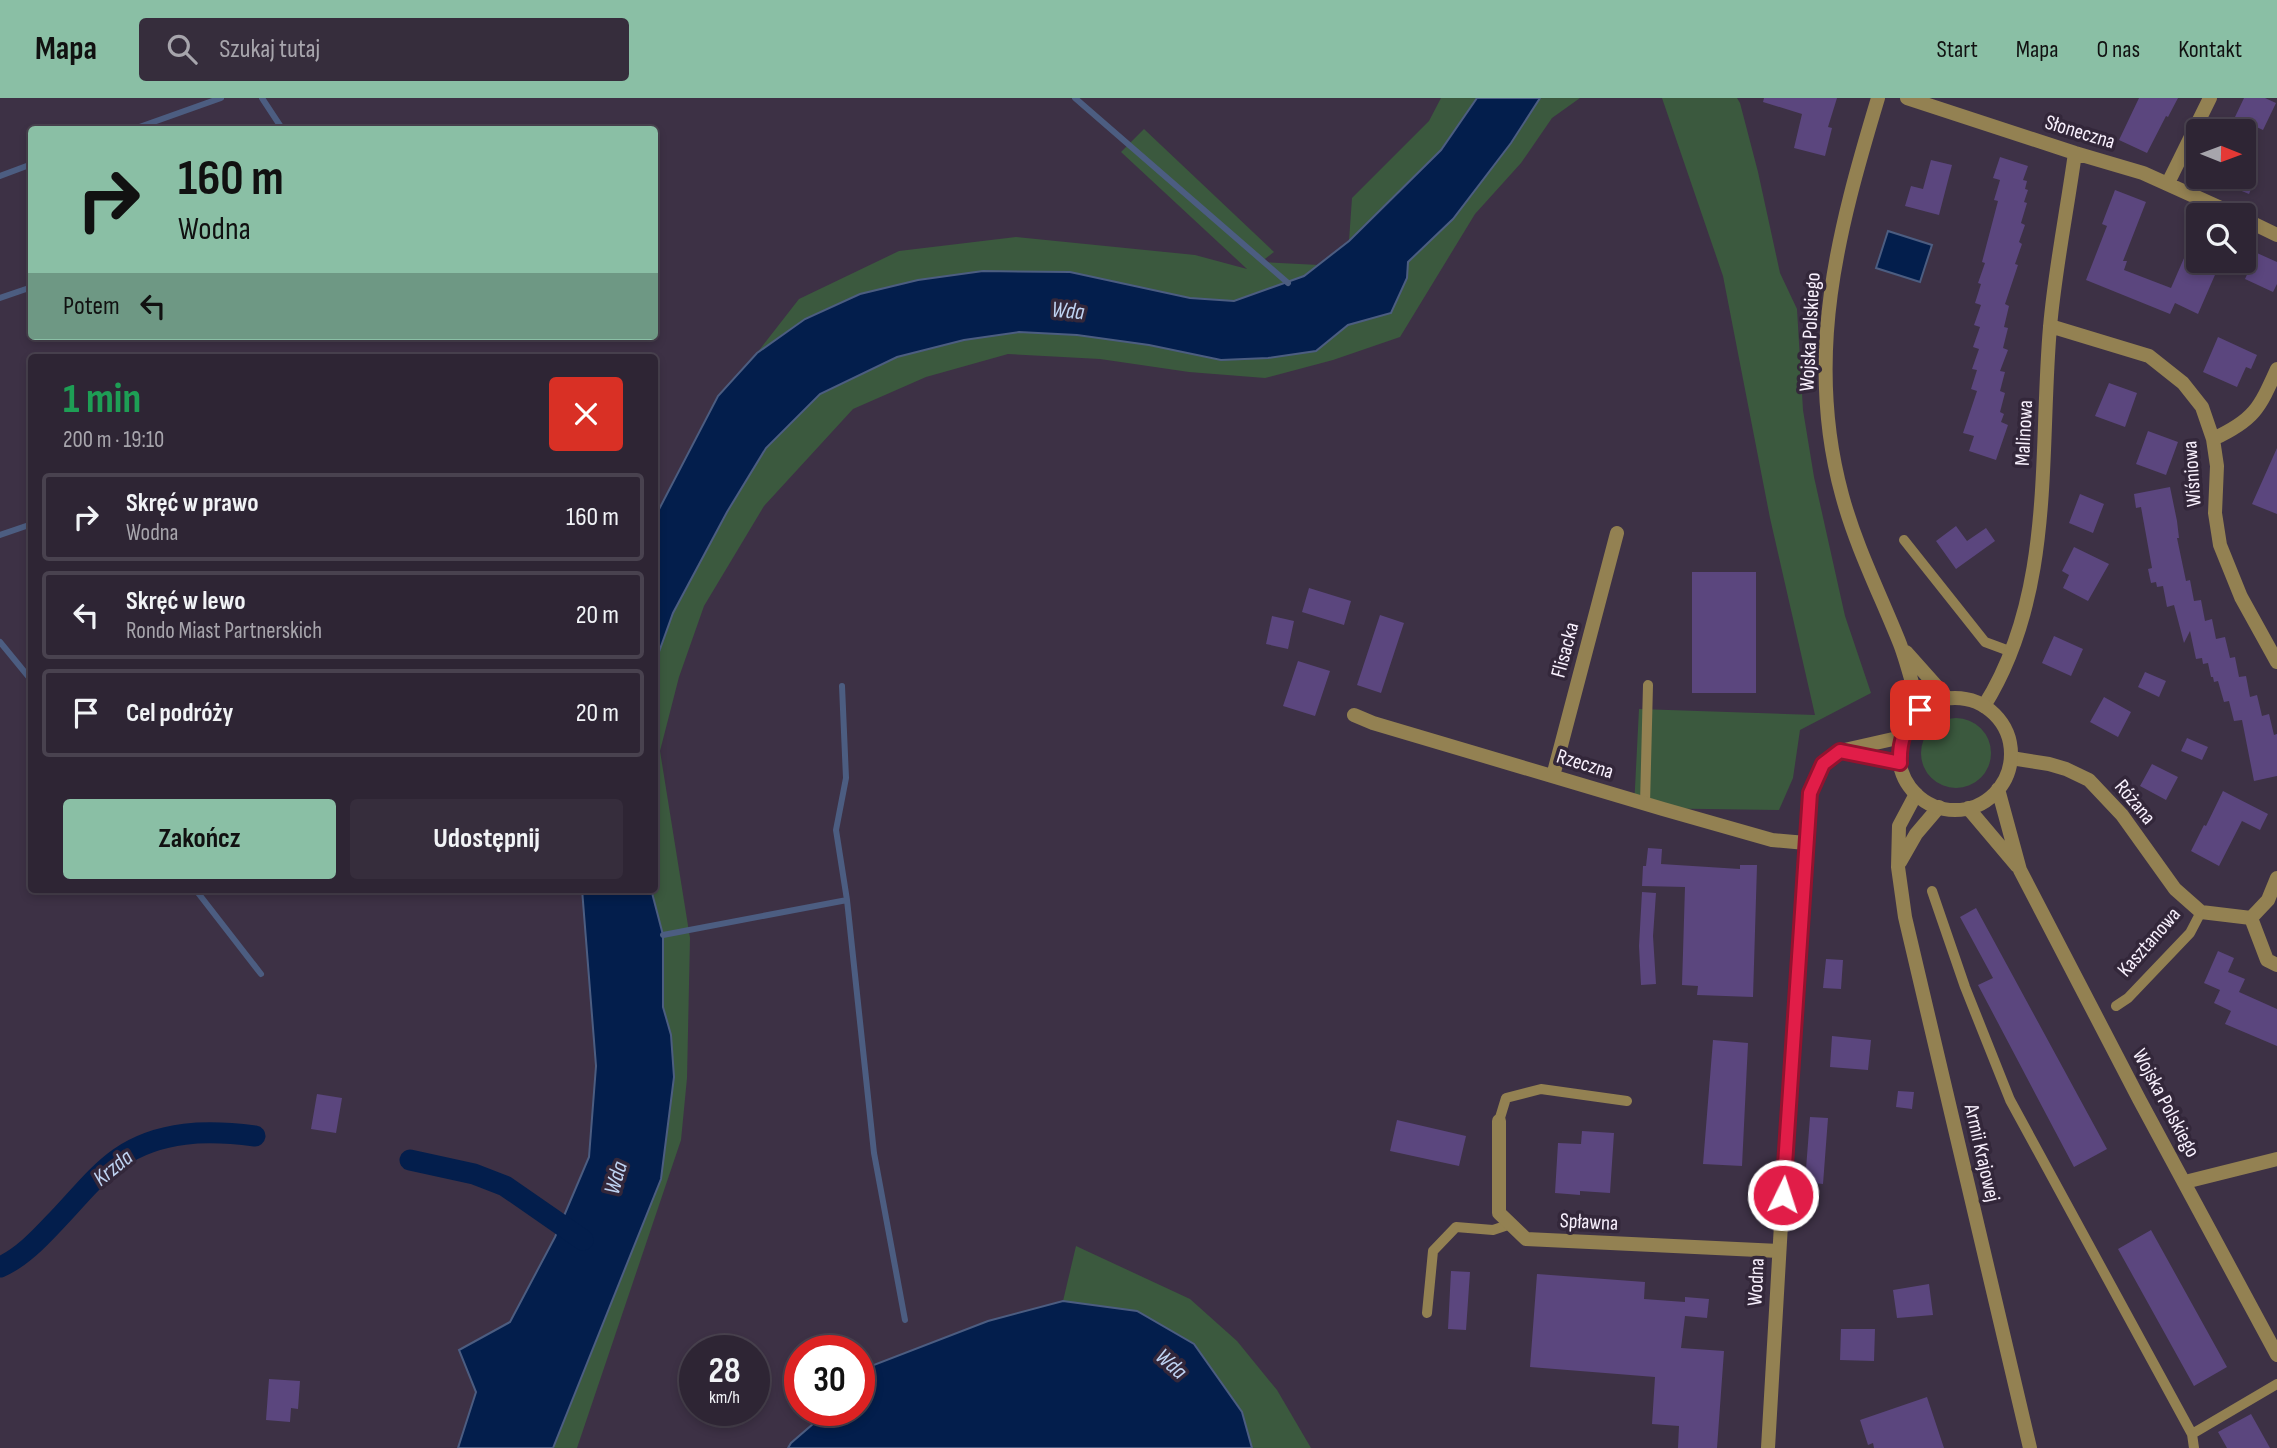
<!DOCTYPE html>
<html lang="pl">
<meta charset="utf-8">
<style>
body{margin:0;font-family:"Sofia Sans Condensed",sans-serif;background:#362d3c;color:#f1f3f6;height:100vh;display:flex;flex-direction:column;font-size:26px;white-space:nowrap}
*{box-sizing:border-box;margin:0}
p{font-size:23px;color:#a7a5ac}
.icon{flex:none;width:38px;height:38px;fill:none;stroke:currentColor;stroke-width:2;stroke-linecap:round;stroke-linejoin:round}
.map{position:relative;flex:1;overflow:hidden}
.side{position:absolute;left:28px;top:256px;width:630px;height:539px;display:flex;flex-direction:column;background:#2e2534;border-radius:7px;box-shadow:0 4px 10px #0003,0 0 0 2px #49424f}
.side>*{flex:none}
.hud{position:absolute;left:28px;top:28px;width:630px;height:214px;border-radius:7px;box-shadow:0 4px 10px #0003,0 0 0 2px #49424f;background:#8abfa5;color:#111;overflow:hidden}
.needle{width:46px;rotate:91deg}
.buttons{position:absolute;left:2186px;top:21px;display:grid;gap:14px}
.buttons a{display:grid;place-items:center;width:70px;height:70px;border-radius:7px;background:#2e2534;box-shadow:0 4px 10px #0003,0 0 0 2px #49424f;font-size:35px}
.speed{position:absolute;left:679px;top:1237px;display:flex;gap:14px;font-size:35px;font-weight:700;text-align:center}
.speed>*{display:grid;place-content:center;width:91px;height:91px;border-radius:50%;background:#2e2534;box-shadow:0 4px 10px #0003,0 0 0 2px #49424f;line-height:1}
.speed small{font-size:18px;font-weight:400}
.speed .limit{border:10px solid #d22;background:#fff;color:#111}
.pin{position:absolute;display:grid;place-items:center;width:60px;height:60px;color:#fff;margin:-30px;border-radius:14px;box-shadow:0 4px 10px #0006}
.me{position:absolute;width:77px;margin:-38px;rotate:4deg;stroke-linejoin:round;filter:drop-shadow(0 0 5px #0008)}
.turn{display:flex;align-items:center;gap:24px;height:147px;padding:0 35px;font-size:32px}
.turn .icon{width:91px;height:91px;stroke-width:2.5}
.turn b{display:block;font-size:49px;line-height:60px}
.then{display:flex;align-items:center;height:66px;padding:0 35px;background:#0003;gap:14px;font-size:26px}
.round{display:grid;place-items:center;flex:none;width:74px;height:74px;border-radius:7px;background:#362d3c}
.head{display:flex;align-items:center;justify-content:space-between;height:119px;padding:0 35px}
h1{font-size:42px;font-weight:700;line-height:52px;color:#1e9e55}
.action{display:flex;gap:14px;margin-top:auto;padding:14px 35px}
.action a{flex:1;height:80px;border-radius:7px;background:#8abfa5;color:#111;font-size:28px;font-weight:700;line-height:80px;text-align:center}
.action a+a{background:#362d3c;color:#f1f3f6}
ul{padding:0;list-style:none}
li{display:flex;align-items:center;gap:21px;height:88px;margin:0 14px 10px;padding:0 21px;border:4px solid #49424f;border-radius:7px}
li div{flex:1}
li b{display:block;font-size:26px}
li em{font-style:normal}
header{display:flex;align-items:center;gap:42px;box-sizing:border-box;height:98px;padding:0 35px;background:#8abfa5;color:#111}
header strong{font-size:33px}
nav{display:flex;gap:38px;margin-inline-start:auto;font-size:24px}
.search{width:490px;height:63px;background:#362d3c;display:flex;align-items:center;gap:18px;box-sizing:border-box;padding:0 24px;border-radius:7px;color:#a7a5ac;font-size:26px}
.map>svg:first-child{display:block}
.green{fill:#3b593e}
.water{fill:#031e4c;stroke:#4c5d81;stroke-width:2}
.lines{fill:none;stroke-linecap:round;stroke-linejoin:round}
.stream{stroke:#4c5d81;stroke-width:6}
.canal{stroke:#031e4c;stroke-width:21}
.building{fill:#5b467e}
.service{stroke:#938152;stroke-width:10}
.minor{stroke:#938152;stroke-width:14}
.tertiary{stroke:#938152;stroke-width:14}
.route-casing{stroke:#92132f;stroke-width:18}
.route{stroke:#e11d48;stroke-width:12}
.labels{text-anchor:middle;dominant-baseline:central;stroke-width:7;stroke-linejoin:round;paint-order:stroke}
.street-label{font-size:21px;fill:#f8f0fd;stroke:#33273a}
.water-label{font-size:23px;font-style:italic;fill:#bfd3f2;stroke:#33273a}
</style>
<header>
<strong>Mapa</strong>
<div class="search"><svg class="icon" aria-label="search" viewBox="0 0 24 24"><circle cx="10" cy="10" r="6"/><path d="M15 15l6 6"/></svg>Szukaj tutaj</div>
<nav><a>Start</a><a>Mapa</a><a>O nas</a><a>Kontakt</a></nav>
</header>
<div class="map">
<svg width="2277" height="1350" viewBox="0 0 2277 1350">
<rect width="100%" height="100%" fill="#3d3145"/>
<path class="green" d="M 1441,0 L 1477,0 L 1441,52 L 1349,143 L 1352,100 L 1429,23 Z
M 1540,0 L 1580,0 L 1552,20 L 1521,65 L 1475,116 L 1400,239 L 1333,262 L 1265,280 L 1189,274 L 1100,261 L 1008,256 L 926,279 L 853,311 L 764,408 L 704,508 L 679,579 L 660,653 L 690,840 L 687,980 L 681,1042 L 577,1350 L 553,1350 L 661,1081 L 674,979 L 671,937 L 663,909 L 663,837 L 651,791 L 654,791 L 655,565 L 673,515 L 727,414 L 766,350 L 820,296 L 897,259 L 964,242 L 1019,234 L 1077,237 L 1149,247 L 1316,253 L 1348,227 L 1391,215 L 1407,181 L 1408,164 L 1453,121 L 1511,45 Z
M 1662,0 L 1737,0 L 1740,5 L 1758,74 L 1780,175 L 1797,211 L 1803,312 L 1814,379 L 1845,518 L 1871,595 L 1800,632 L 1793,680 L 1779,712 L 1634,710 L 1639,611 L 1815,617 L 1770,420 L 1723,178 Z
M 1144,31 L 1274,154 L 1261,164 L 1319,167 L 1304,178 L 1234,204 L 918,182 L 860,196 L 805,221 L 757,255 L 799,201 L 899,153 L 1016,139 L 1195,157 L 1247,171 L 1121,54 Z
M1921 655a35 35 0 1 1 70 0a35 35 0 1 1-70 0Z
M 1076,1148 L 1190,1201 L 1237,1243 L 1277,1292 L 1311,1350 L 1252,1350 L 1242,1314 L 1137,1213 L 1063,1203 Z"/>
<path class="water" d="M 1477,0 L 1540,0 L 1511,45 L 1453,121 L 1408,164 L 1407,180 L 1391,215 L 1348,227 L 1316,253 L 1268,260 L 1221,262 L 1149,247 L 1077,237 L 1019,234 L 964,242 L 897,259 L 820,296 L 766,350 L 727,414 L 673,515 L 655,565 L 655,419 L 718,298 L 757,255 L 805,221 L 860,196 L 918,182 L 983,173 L 1070,174 L 1190,200 L 1234,203 L 1304,178 L 1349,143 L 1441,52 Z
M 1888,133 L 1932,147 L 1920,184 L 1876,170 Z
M 582,791 L 651,791 L 663,837 L 663,909 L 671,937 L 674,979 L 661,1081 L 553,1350 L 458,1350 L 476,1294 L 459,1252 L 510,1224 L 555,1139 L 589,1059 L 596,968 Z
M 1063,1203 L 1137,1213 L 1194,1246 L 1242,1314 L 1252,1350 L 788,1350 L 791,1345 L 828,1313 L 859,1312 L 859,1281 L 871,1268 L 988,1223 Z"/>
<g class="lines">
<path class="stream" d="M 262,0 L 283,32
M 1075,0 L 1288,185
M 131,32 L 221,0
M 0,78 L 32,66
M 0,200 L 32,189
M 0,437 L 32,426
M 0,544 L 32,583
M 842,588 L 846,680 L 836,732 L 847,802
M 195,791 L 261,876
M 663,837 L 847,802 L 874,1055 L 905,1222"/>
<path class="canal" d="M 410,1062 L 474,1076 L 505,1088 L 583,1142
M 0,1169 C 21,1160 39,1141 54,1125 C 75,1104 95,1077 119,1060 C 160,1032 208,1032 255,1038"/>
</g>
<path class="building" d="M 1764,0 L 1837,0 L 1828,29 L 1832,30 L 1825,58 L 1794,50 L 1802,16 L 1763,4 Z
M 2139,0 L 2178,0 L 2168,19 L 2166,18 L 2147,55 L 2119,42 Z
M 2244,0 L 2265,0 L 2276,5 L 2263,32 L 2235,19 Z
M 2000,59 L 2028,68 L 2023,82 L 2027,83 L 2025,91 L 2028,92 L 2024,104 L 2027,105 L 2021,125 L 2025,127 L 2019,144 L 2022,146 L 2015,166 L 2018,167 L 2005,206 L 2009,208 L 2004,229 L 2008,230 L 2003,250 L 2008,252 L 2000,273 L 2005,274 L 2000,293 L 2005,295 L 2000,314 L 2004,316 L 2001,324 L 2008,327 L 1996,362 L 1969,353 L 1974,338 L 1963,335 L 1977,293 L 1971,291 L 1977,272 L 1972,271 L 1979,251 L 1973,249 L 1980,229 L 1974,227 L 1981,207 L 1975,205 L 1981,186 L 1978,185 L 1985,165 L 1982,164 L 1998,103 L 1994,102 L 2000,82 L 1993,80 Z
M 1931,62 L 1952,67 L 1939,117 L 1905,108 L 1911,88 L 1923,91 Z
M 2208,79 L 2256,79 L 2249,96 Z
M 2115,92 L 2146,104 L 2123,163 L 2127,163 L 2124,172 L 2171,190 L 2198,128 L 2198,163 L 2221,163 L 2198,216 L 2175,205 L 2170,216 L 2086,182 L 2107,128 L 2102,126 Z
M 2257,155 L 2277,164 L 2277,186 L 2273,194 L 2245,181 Z
M 2218,239 L 2257,257 L 2251,271 L 2246,269 L 2237,289 L 2203,274 Z
M 2109,285 L 2137,295 L 2125,329 L 2095,318 Z
M 2148,333 L 2178,344 L 2166,377 L 2136,366 Z
M 2277,350 L 2277,416 L 2252,406 Z
M 2170,389 L 2177,423 L 2179,440 L 2177,440 L 2186,483 L 2190,482 L 2194,503 L 2201,502 L 2205,523 L 2212,521 L 2216,541 L 2225,539 L 2230,560 L 2235,559 L 2239,579 L 2246,578 L 2250,599 L 2257,597 L 2262,618 L 2269,616 L 2274,637 L 2277,636 L 2277,678 L 2254,683 L 2242,622 L 2234,623 L 2229,603 L 2224,604 L 2218,583 L 2214,584 L 2213,579 L 2211,579 L 2208,565 L 2203,566 L 2202,560 L 2196,561 L 2190,533 L 2184,545 L 2174,507 L 2167,509 L 2163,488 L 2157,489 L 2156,484 L 2151,485 L 2148,471 L 2152,470 L 2141,409 L 2136,410 L 2134,396 Z
M 2080,396 L 2104,406 L 2093,435 L 2069,425 Z
M 1956,428 L 1967,443 L 1986,430 L 1995,443 L 1956,471 L 1936,443 Z
M 2074,449 L 2109,466 L 2088,503 L 2063,490 L 2069,477 L 2062,473 Z
M 1692,474 L 1756,474 L 1756,595 L 1692,595 Z
M 1309,490 L 1351,503 L 1344,527 L 1302,514 Z
M 1380,517 L 1404,525 L 1381,595 L 1357,587 Z
M 1272,518 L 1294,523 L 1288,551 L 1266,546 Z
M 2054,538 L 2083,551 L 2071,578 L 2042,565 Z
M 1298,563 L 1330,573 L 1315,618 L 1283,608 Z
M 2145,574 L 2166,583 L 2159,599 L 2138,589 Z
M 2104,599 L 2131,614 L 2118,639 L 2090,624 Z
M 2187,640 L 2208,649 L 2202,662 L 2181,653 Z
M 2152,666 L 2178,679 L 2166,702 L 2140,688 Z
M 2223,693 L 2268,716 L 2260,732 L 2242,723 L 2219,768 L 2191,753 L 2204,727 L 2206,728 Z
M 1648,750 L 1662,751 L 1661,766 L 1740,771 L 1740,767 L 1757,767 L 1753,899 L 1697,897 L 1698,888 L 1682,887 L 1685,789 L 1642,788 L 1643,768 L 1646,768 Z
M 1642,794 L 1656,795 L 1653,838 L 1656,886 L 1641,887 L 1639,848 Z
M 1976,810 L 2107,1051 L 2074,1069 L 1978,887 L 1993,880 L 1960,819 Z
M 2218,853 L 2234,860 L 2228,874 L 2245,881 L 2239,894 L 2277,911 L 2277,948 L 2225,926 L 2231,913 L 2214,905 L 2220,892 L 2204,885 Z
M 1826,861 L 1843,862 L 1841,891 L 1823,890 Z
M 1832,938 L 1871,942 L 1868,972 L 1830,969 Z
M 1713,942 L 1748,945 L 1742,1068 L 1703,1066 Z
M 1898,993 L 1914,994 L 1912,1011 L 1896,1009 Z
M 317,996 L 342,1000 L 336,1035 L 311,1031 Z
M 1810,1019 L 1828,1020 L 1823,1086 L 1805,1084 Z
M 1397,1022 L 1466,1038 L 1459,1068 L 1390,1053 Z
M 1582,1033 L 1614,1035 L 1610,1095 L 1580,1093 L 1580,1097 L 1555,1095 L 1558,1045 L 1581,1046 Z
M 2151,1132 L 2227,1269 L 2194,1288 L 2118,1151 Z
M 1451,1173 L 1470,1174 L 1466,1232 L 1448,1231 Z
M 1537,1176 L 1645,1184 L 1644,1201 L 1685,1204 L 1685,1199 L 1709,1201 L 1707,1220 L 1685,1218 L 1681,1250 L 1724,1253 L 1717,1350 L 1678,1350 L 1679,1328 L 1652,1326 L 1655,1279 L 1530,1269 Z
M 1929,1186 L 1933,1217 L 1897,1220 L 1893,1192 Z
M 1841,1231 L 1875,1231 L 1874,1263 L 1840,1262 Z
M 269,1281 L 300,1283 L 298,1311 L 291,1310 L 290,1324 L 266,1322 Z
M 1927,1299 L 1944,1350 L 1874,1350 L 1873,1345 L 1868,1347 L 1860,1322 Z
M 2251,1316 L 2270,1350 L 2227,1350 L 2218,1334 Z"/>
<g class="lines">
<path class="service" d="M 1904,442 L 1985,544 L 2012,554
M 1645,706 L 1648,587
M 1932,793 L 1965,889 L 2010,1002 L 2192,1336 L 2194,1350
M 2116,908 L 2128,900 L 2190,835 L 2201,814
M 1499,1023 L 1506,1000 L 1541,991 L 1627,1003
M 1427,1215 L 1433,1153 L 1456,1129 L 1493,1132 L 1511,1126
M 2192,1336 L 2277,1286"/>
<path class="minor" d="M 1907,0 L 2075,55 L 2143,75 L 2236,117
M 2168,85 L 2210,0
M 2244,121 L 2277,137
M 2050,228 L 2149,258 L 2183,285 L 2202,309 L 2213,341 L 2217,368 L 2215,415 L 2220,447 L 2241,499 L 2277,564
M 2213,341 C 2254,322 2259,311 2277,271
M 1984,608 C 2055,495 2039,356 2050,229 C 2055,171 2067,113 2075,55
M 1354,617 L 1373,625 L 1663,711 L 1772,742 L 1806,745
M 1845,654 L 1900,665
M 2011,660 L 2049,666 L 2066,671 L 2089,682 L 2122,717 L 2175,791 L 2201,814 L 2251,820 L 2268,802 L 2277,780
M 1553,678 L 1617,435
M 1916,696 L 1899,728 L 1898,769 L 1905,819 L 2030,1350
M 1900,764 L 1916,736 L 1939,709
M 2251,820 L 2267,862 L 2277,867
M 1499,1023 L 1499,1115 L 1526,1141 L 1779,1153
M 2185,1084 L 2277,1061
M 1768,1350 L 1784,1075 L 1810,695 L 1823,666 L 1840,653 L 1902,639"/>
<path class="tertiary" d="M 1878,0 C 1838,133 1804,258 1842,397 C 1856,449 1880,496 1900,546 C 1908,567 1913,590 1920,612
M 1906,554 L 1947,600
M1899 656a56 56 0 1 1 112 0a56 56 0 1 1-112 0Z
M 1998,691 L 2020,772 L 2139,1001 L 2277,1257
M 1968,710 L 2017,768"/>
</g>
<g class="lines">
<g class="route-casing">
<path id="route" d="M 1783,1097 L 1810,695 L 1823,666 L 1840,653 L 1900,665 C 1899,643 1905,628 1920,612"/>
</g>
<use href="#route" class="route"/>
</g>
<g class="labels">
<g class="street-label">
<text transform="translate(2080 34) rotate(17)">Słoneczna</text>
<text transform="translate(1810 234) rotate(-87)">Wojska Polskiego</text>
<text transform="translate(2024 335) rotate(-87)">Malinowa</text>
<text transform="translate(2192 376) rotate(-94)">Wiśniowa</text>
<text transform="translate(1565 552) rotate(-75)">Flisacka</text>
<text transform="translate(1585 666) rotate(17)">Rzeczna</text>
<text transform="translate(2135 704) rotate(50)">Różana</text>
<text transform="translate(2149 844) rotate(-49)">Kasztanowa</text>
<text transform="translate(2166 1005) rotate(62)">Wojska Polskiego</text>
<text transform="translate(1982 1055) rotate(77)">Armii Krajowej</text>
<text transform="translate(1589 1124) rotate(3)">Spławna</text>
<text transform="translate(1756 1184) rotate(-87)">Wodna</text>
</g>
<g class="water-label">
<text transform="translate(1068 213) rotate(5)">Wda</text>
<text transform="translate(113 1070) rotate(-39)">Krzda</text>
<text transform="translate(616 1080) rotate(-74)">Wda</text>
<text transform="translate(1171 1266) rotate(42)">Wda</text>
</g>
</g>
</svg>
<div class="buttons">
<a><svg class="needle" viewBox="-14 -14 28 28"><path d="M0-13l5 13h-10z" fill="#e53935"/><path d="M0 13l5-13h-10z" fill="#a7a5ac"/></svg></a>
<a><svg class="icon" aria-label="search" viewBox="0 0 24 24"><circle cx="10" cy="10" r="6"/><path d="M15 15l6 6"/></svg></a>
</div>
<div class="speed"><div>28<small>km/h</small></div><div class="limit">30</div></div>
<div class="pin" style="left:1920px;top:612px;background:#d93025"><svg class="icon" aria-label="arrive" viewBox="0 0 24 24"><path d="M6 21V4h12l-3 4 3 4H6"/></svg></div>
<svg class="me" style="left:1783px;top:1097px" viewBox="-20 -20 40 40"><circle r="17" fill="#e11d48" stroke="#fff" stroke-width="3"/><path d="M0-11L8 9 0 5-8 9z" fill="#fff"/></svg>
<div class="hud">
<div class="turn"><svg class="icon" aria-label="right" viewBox="0 0 24 24"><path d="M7 20v-9h11M14 6l5 5-5 5"/></svg><div><b>160 m</b>Wodna</div></div>
<div class="then">Potem<svg class="icon" aria-label="left" viewBox="0 0 24 24"><path d="M17 20v-9H6M10 6l-5 5 5 5"/></svg></div>
</div>
<section class="side">
<div class="head"><div><h1>1 min</h1><p>200 m · 19:10</p></div><a class="round" style="background:#d93025;color:#fff"><svg class="icon" aria-label="close" viewBox="0 0 24 24"><path d="M6 6l12 12M18 6L6 18"/></svg></a></div>
<ul>
<li><svg class="icon" aria-label="right" viewBox="0 0 24 24"><path d="M7 20v-9h11M14 6l5 5-5 5"/></svg><div><b>Skręć w prawo</b><p>Wodna</p></div><em>160 m</em></li>
<li><svg class="icon" aria-label="left" viewBox="0 0 24 24"><path d="M17 20v-9H6M10 6l-5 5 5 5"/></svg><div><b>Skręć w lewo</b><p>Rondo Miast Partnerskich</p></div><em>20 m</em></li>
<li><svg class="icon" aria-label="arrive" viewBox="0 0 24 24"><path d="M6 21V4h12l-3 4 3 4H6"/></svg><div><b>Cel podróży</b></div><em>20 m</em></li>
</ul>
<div class="action"><a>Zakończ</a><a>Udostępnij</a></div>
</section>
</div>
